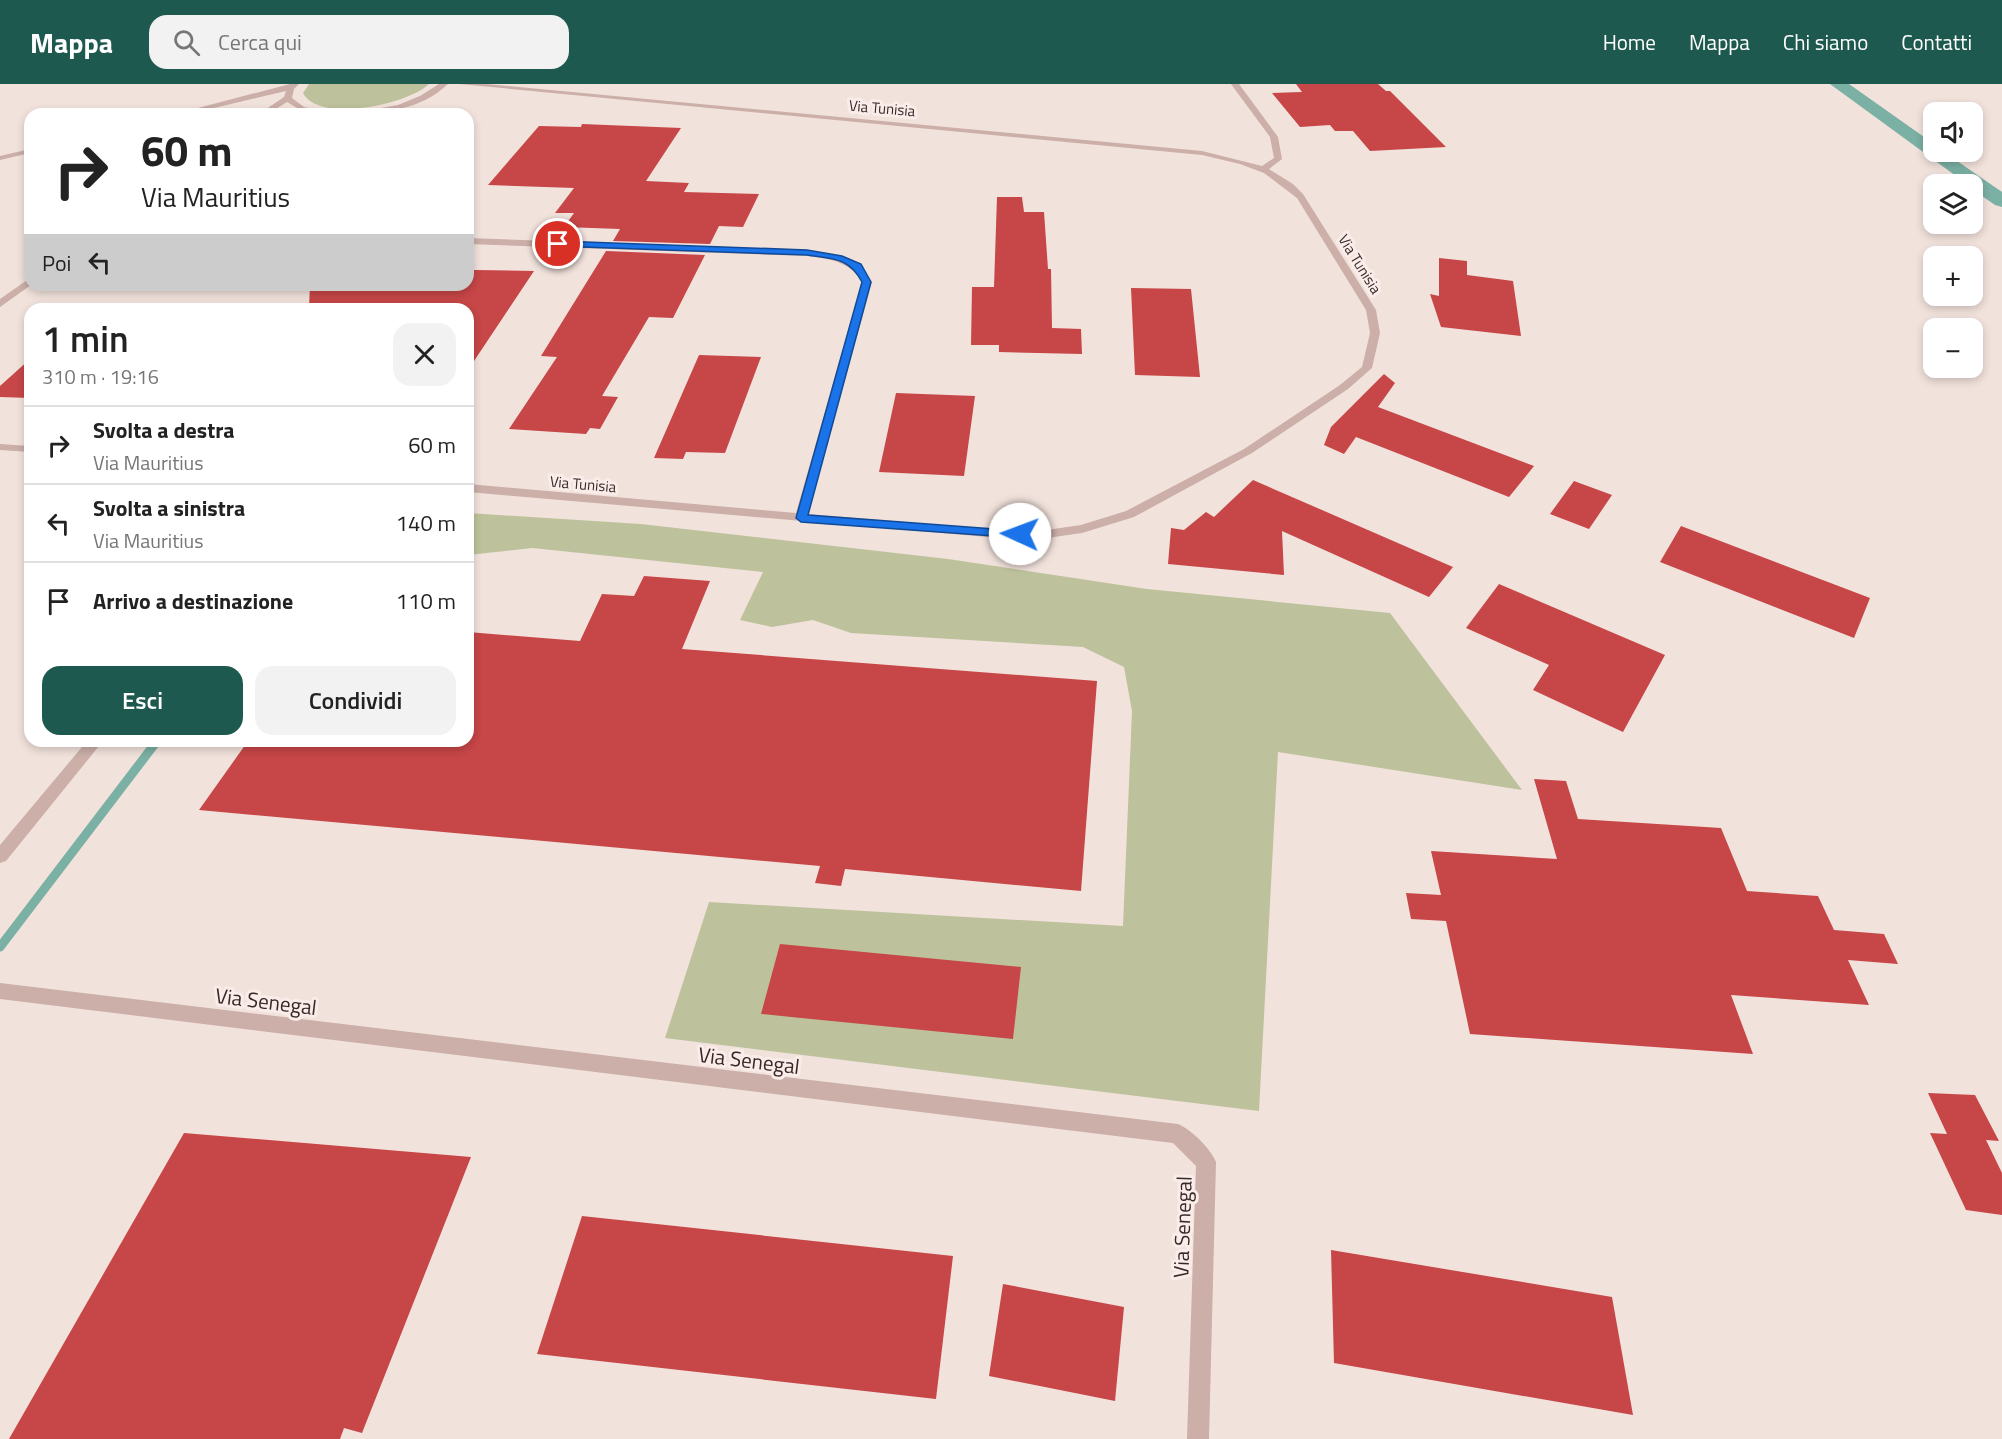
<!DOCTYPE html>
<html lang="it">
<meta charset="utf-8">
<style>
body{margin:0;font-family:"Titillium Web",sans-serif;background:#f2f2f2;color:#222;height:100vh;display:flex;flex-direction:column;font-size:22px;white-space:nowrap}
*{box-sizing:border-box;margin:0}
p{font-size:20px;color:#767676}
.icon{flex:none;width:33px;height:33px;fill:none;stroke:currentColor;stroke-width:2;stroke-linecap:round;stroke-linejoin:round}
.map{position:relative;flex:1;overflow:hidden}
.sheet{position:absolute;left:24px;top:219px;width:450px;height:444px;display:flex;flex-direction:column;background:#fff;border-radius:18px;box-shadow:0 3px 9px #0003}
.sheet>*{flex:none}
.guide{position:absolute;left:24px;top:24px;width:450px;height:183px;border-radius:18px;box-shadow:0 3px 9px #0003;background:#fff;color:#222;overflow:hidden}
.fabs{position:absolute;left:1923px;top:18px;display:grid;gap:12px}
.fabs a{display:grid;place-items:center;width:60px;height:60px;border-radius:12px;background:#fff;box-shadow:0 3px 9px #0003;font-size:30px}
.pin{position:absolute;display:grid;place-items:center;width:51px;height:51px;color:#fff;margin:-26px;border:3px solid #fff;border-radius:50%;box-shadow:0 2px 6px #0007}
.me{position:absolute;width:66px;margin:-33px;rotate:272deg;stroke-linejoin:round;filter:drop-shadow(0 0 4px #0008)}
.turn{display:flex;align-items:center;gap:21px;height:126px;padding:0 18px;font-size:27px}
.turn .icon{width:78px;height:78px;stroke-width:2.5}
.turn b{display:block;font-size:42px;line-height:51px}
.then{display:flex;align-items:center;height:57px;padding:0 18px;background:#0003;gap:12px;font-size:22px}
.round{display:grid;place-items:center;flex:none;width:63px;height:63px;border-radius:18px;background:#f2f2f2}
.head{display:flex;align-items:center;justify-content:space-between;height:102px;padding:0 18px}
h1{font-size:36px;font-weight:600;line-height:45px}
.action{display:flex;gap:12px;margin-top:auto;padding:12px 18px}
.action a{flex:1;height:69px;border-radius:18px;background:#1d594e;color:#fff;font-size:24px;font-weight:600;line-height:69px;text-align:center}
.action a+a{background:#f2f2f2;color:#222}
ul{padding:0;list-style:none}
li{display:flex;align-items:center;gap:18px;height:78px;padding:0 18px;border-top:2px solid #e0e0e0}
li div{flex:1}
li b{display:block;font-size:22px}
li em{font-style:normal}
header{display:flex;align-items:center;gap:36px;box-sizing:border-box;height:84px;padding:0 30px;background:#1d594e;color:#fff}
header strong{font-size:28px}
nav{display:flex;gap:33px;margin-inline-start:auto;font-size:21px}
.search{width:420px;height:54px;background:#f2f2f2;display:flex;align-items:center;gap:15px;box-sizing:border-box;padding:0 21px;border-radius:18px;color:#767676;font-size:22px}
.map>svg:first-child{display:block}
.green{fill:#bec29c}
.lines{fill:none;stroke-linecap:round;stroke-linejoin:round}
.stream{stroke:#7bb0a4;stroke-width:9}
.canal{fill:#7bb0a4;fill-rule:evenodd}
.building{fill:#c74647}
.minor{fill:#cbafa8;fill-rule:evenodd}
.route{fill:#1a73e8;stroke:#114b97;stroke-width:1.5}
.labels{text-anchor:middle;dominant-baseline:central;stroke-width:6;stroke-linejoin:round;paint-order:stroke}
.far-street-label{font-size:15px;fill:#372928;stroke:#faede9}
.near-street-label{font-size:21px;fill:#372928;stroke:#faede9}
</style>
<header>
<strong>Mappa</strong>
<div class="search"><svg class="icon" aria-label="search" viewBox="0 0 24 24"><circle cx="10" cy="10" r="6"/><path d="M15 15l6 6"/></svg>Cerca qui</div>
<nav><a>Home</a><a>Mappa</a><a>Chi siamo</a><a>Contatti</a></nav>
</header>
<div class="map">
<svg width="2002" height="1355" viewBox="0 0 2002 1355">
<rect width="100%" height="100%" fill="#f2e2dc"/>
<path class="green" d="M 309,0 L 429,0 C 409,20 319,40 303,9 Z
M 468,429 L 641,440 L 948,475 L 1147,505 L 1390,529 L 1522,706 L 1278,668 L 1259,1027 L 665,954 L 709,818 L 1123,842 L 1132,627 L 1124,583 L 1083,563 L 851,549 L 813,536 L 772,543 L 740,536 L 763,488 L 532,464 L 468,471 Z"/>
<g class="lines">
<path class="stream" d="M 0,863 L 157,657"/>
<path class="canal" d="M 1830,0 L 1849,0 L 1934,60 L 1934,68 L 1944,68 L 2002,108 L 2002,123 L 1995,121 L 1972,105 L 1972,100 L 1967,100 Z"/>
</g>
<path class="building" d="M 1296,0 L 1378,0 L 1386,7 L 1390,7 L 1446,63 L 1370,67 L 1353,47 L 1335,47 L 1330,41 L 1300,43 L 1272,9 L 1302,8 Z
M 582,40 L 681,44 L 646,97 L 689,99 L 684,108 L 759,110 L 743,143 L 719,142 L 710,160 L 613,157 L 620,145 L 564,143 L 574,129 L 555,129 L 574,104 L 488,101 L 539,42 L 581,43 Z
M 997,113 L 1022,113 L 1024,128 L 1044,128 L 1048,185 L 1051,185 L 1052,244 L 1081,245 L 1082,270 L 999,268 L 999,261 L 971,261 L 972,203 L 994,203 Z
M 606,167 L 705,171 L 673,234 L 649,233 L 602,312 L 618,313 L 600,345 L 590,344 L 586,350 L 509,345 L 557,273 L 541,272 Z
M 1439,174 L 1467,177 L 1467,191 L 1513,197 L 1521,252 L 1441,243 L 1430,210 L 1439,212 Z
M 474,186 L 534,187 L 468,286 L 468,225 L 309,223 L 310,201 L 468,201 L 468,194 Z
M 1131,204 L 1191,205 L 1200,293 L 1135,291 Z
M 699,271 L 761,273 L 725,369 L 686,368 L 683,375 L 654,374 Z
M 30,275 L 30,314 L 0,313 L 0,302 Z
M 1384,290 L 1395,299 L 1378,323 L 1534,382 L 1509,413 L 1356,353 L 1344,370 L 1324,361 L 1331,343 Z
M 896,309 L 975,312 L 964,392 L 879,388 Z
M 1253,396 L 1453,483 L 1429,513 L 1282,447 L 1284,491 L 1168,480 L 1171,444 L 1184,446 L 1206,428 L 1214,433 Z
M 1574,397 L 1612,411 L 1589,445 L 1550,430 Z
M 1681,442 L 1870,514 L 1854,554 L 1660,478 Z
M 644,492 L 710,497 L 682,565 L 1097,597 L 1081,807 L 845,785 L 841,802 L 815,799 L 820,782 L 199,726 L 248,657 L 468,657 L 468,548 L 580,557 L 602,510 L 634,512 Z
M 1499,500 L 1665,571 L 1623,648 L 1533,606 L 1549,581 L 1466,544 Z
M 1534,695 L 1566,697 L 1578,735 L 1721,744 L 1747,807 L 1818,812 L 1834,846 L 1884,850 L 1898,880 L 1848,876 L 1869,921 L 1731,911 L 1753,970 L 1470,950 L 1446,837 L 1411,835 L 1406,809 L 1441,811 L 1431,767 L 1557,775 Z
M 780,860 L 1021,883 L 1013,955 L 761,930 Z
M 1928,1009 L 1975,1011 L 1999,1057 L 1986,1056 L 2002,1089 L 2002,1131 L 1966,1126 L 1930,1049 L 1947,1050 Z
M 184,1049 L 471,1073 L 362,1349 L 344,1344 L 340,1355 L 9,1355 Z
M 582,1132 L 953,1172 L 936,1315 L 537,1270 Z
M 1331,1166 L 1612,1213 L 1633,1331 L 1334,1279 Z
M 1003,1200 L 1124,1223 L 1115,1317 L 989,1292 Z"/>
<g class="lines">
<path class="minor" d="M 290,0 L 299,0 L 294,5 L 292,14 L 304,23 L 334,30 L 304,28 L 287,18 L 268,30 L 259,30 L 284,13 L 286,7 L 189,30 L 175,30 Z
M 439,0 L 448,0 C 421,26 382,30 347,30 L 398,21 L 420,12 Z
M 459,0 L 487,0 L 1202,67 L 1262,82 L 1274,74 L 1270,53 L 1231,0 L 1239,0 L 1278,53 L 1282,75 L 1269,85 L 1293,100 L 1303,110 L 1376,226 L 1380,249 L 1372,284 L 1348,305 L 1252,369 L 1134,433 L 1082,449 L 1040,455 L 999,454 L 468,408 L 468,400 L 796,429 L 862,198 C 849,177 830,175 807,172 L 468,160 L 468,154 L 807,166 C 835,170 856,173 872,198 L 808,430 L 999,446 L 1040,447 L 1081,441 L 1126,427 L 1244,365 L 1340,301 L 1362,283 L 1370,249 L 1366,226 L 1297,114 L 1264,89 L 1240,80 L 1202,71 Z
M 30,65 L 30,69 L 0,76 L 0,72 Z
M 30,194 L 31,201 L 0,223 L 0,215 Z
M 0,360 L 30,362 L 30,368 L 0,366 Z
M 87,657 L 103,657 L 6,777 L 0,779 L 0,761 Z
M 0,899 L 1178,1040 C 1192,1046 1210,1064 1216,1078 L 1209,1355 L 1187,1355 L 1196,1082 L 1173,1059 L 0,915 Z"/>
</g>
<path class="route" d="M 558,157 L 807,166 L 842,172 L 861,180 L 871,198 L 808,431 L 1020,447 L 1025,450 L 1020,454 L 801,438 L 796,434 L 862,198 C 849,173 832,175 807,171 L 555,162 Z"/>
<g class="labels">
<g class="far-street-label">
<text transform="translate(882 24) rotate(5)">Via Tunisia</text>
<text transform="translate(1360 180) rotate(58)">Via Tunisia</text>
<text transform="translate(583 400) rotate(5)">Via Tunisia</text>
</g>
<g class="near-street-label">
<text transform="translate(266 917) rotate(7)">Via Senegal</text>
<text transform="translate(749 976) rotate(7)">Via Senegal</text>
<text transform="translate(1182 1143) rotate(-88)">Via Senegal</text>
</g>
</g>
</svg>
<div class="fabs">
<a><svg class="icon" aria-label="sound" viewBox="0 0 24 24"><path d="M4 9h4l5-4v14l-5-4H4zM17 9q2 3 0 6"/></svg></a>
<a><svg class="icon" aria-label="layers" viewBox="0 0 24 24"><path d="M12 4l9 5-9 5-9-5zM3 14l9 5 9-5"/></svg></a>
<a>+</a>
<a>−</a>
</div>
<div class="pin" style="left:558px;top:160px;background:#d93025"><svg class="icon" aria-label="arrive" viewBox="0 0 24 24"><path d="M6 21V4h12l-3 4 3 4H6"/></svg></div>
<svg class="me" style="left:1020px;top:450px" viewBox="-20 -20 40 40"><circle r="19" fill="#fff"/><path d="M0-13L10 11 0 6-10 11z" fill="#1a73e8"/></svg>
<div class="guide">
<div class="turn"><svg class="icon" aria-label="right" viewBox="0 0 24 24"><path d="M7 20v-9h11M14 6l5 5-5 5"/></svg><div><b>60 m</b>Via Mauritius</div></div>
<div class="then">Poi<svg class="icon" aria-label="left" viewBox="0 0 24 24"><path d="M17 20v-9H6M10 6l-5 5 5 5"/></svg></div>
</div>
<section class="sheet">
<div class="head"><div><h1>1 min</h1><p>310 m · 19:16</p></div><a class="round"><svg class="icon" aria-label="close" viewBox="0 0 24 24"><path d="M6 6l12 12M18 6L6 18"/></svg></a></div>
<ul>
<li><svg class="icon" aria-label="right" viewBox="0 0 24 24"><path d="M7 20v-9h11M14 6l5 5-5 5"/></svg><div><b>Svolta a destra</b><p>Via Mauritius</p></div><em>60 m</em></li>
<li><svg class="icon" aria-label="left" viewBox="0 0 24 24"><path d="M17 20v-9H6M10 6l-5 5 5 5"/></svg><div><b>Svolta a sinistra</b><p>Via Mauritius</p></div><em>140 m</em></li>
<li><svg class="icon" aria-label="arrive" viewBox="0 0 24 24"><path d="M6 21V4h12l-3 4 3 4H6"/></svg><div><b>Arrivo a destinazione</b></div><em>110 m</em></li>
</ul>
<div class="action"><a>Esci</a><a>Condividi</a></div>
</section>
</div>
